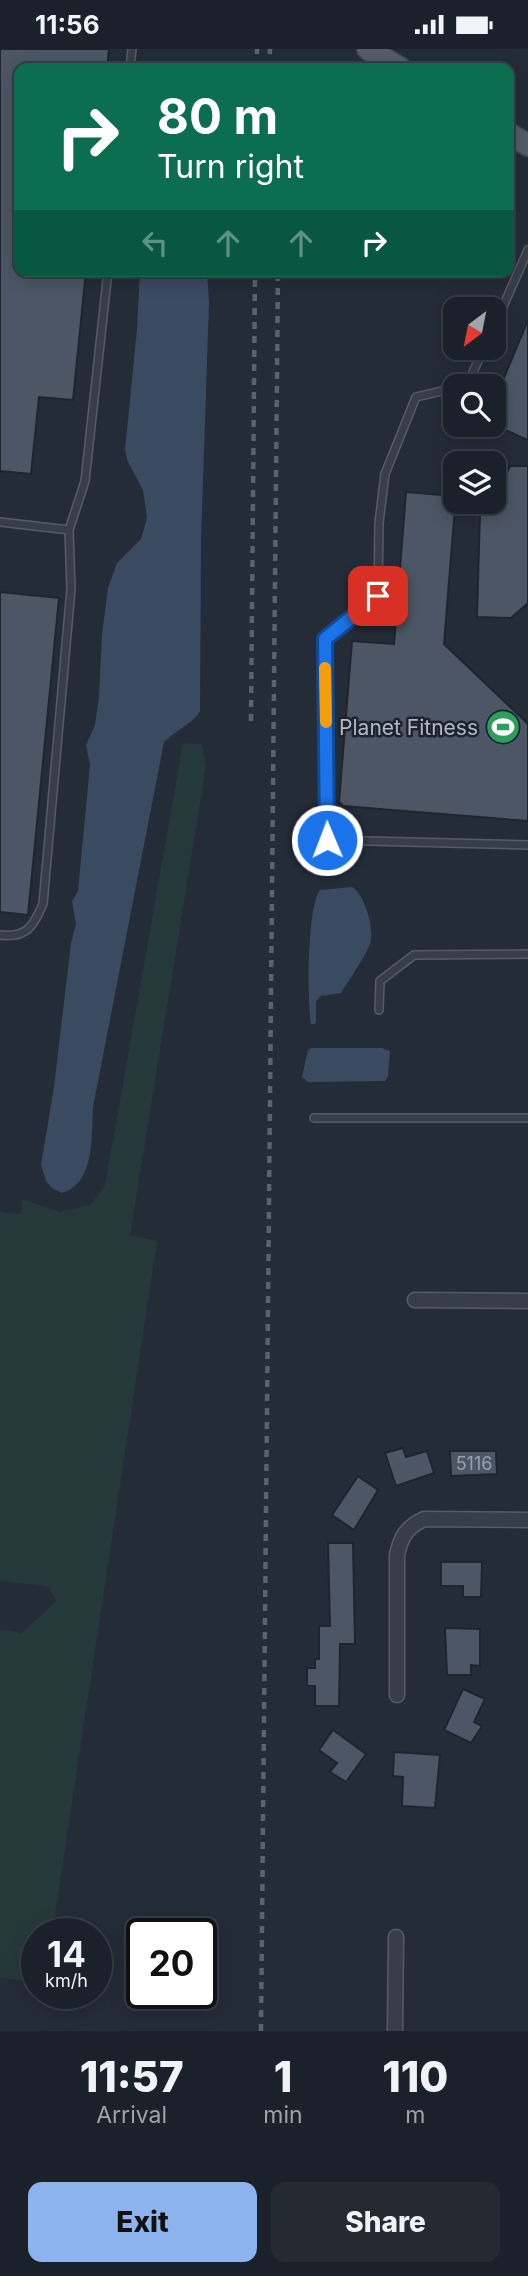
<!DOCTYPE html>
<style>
body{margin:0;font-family:Inter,sans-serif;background:#242932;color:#f1f3f6;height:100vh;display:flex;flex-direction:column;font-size:26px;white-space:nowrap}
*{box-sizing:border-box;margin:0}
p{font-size:23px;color:#a0a3a8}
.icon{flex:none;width:38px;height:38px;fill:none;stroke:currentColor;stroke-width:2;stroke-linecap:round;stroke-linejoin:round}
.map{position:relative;height:1982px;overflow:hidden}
.side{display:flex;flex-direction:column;background:#1b212a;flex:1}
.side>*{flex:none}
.guide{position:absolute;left:14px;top:14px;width:500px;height:214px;border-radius:14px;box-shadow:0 4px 18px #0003,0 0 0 2px #393e47;background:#0b6e4f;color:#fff;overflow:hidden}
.needle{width:46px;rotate:212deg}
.buttons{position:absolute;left:443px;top:248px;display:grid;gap:14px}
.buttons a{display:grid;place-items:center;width:63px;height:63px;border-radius:14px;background:#1b212a;box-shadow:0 4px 18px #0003,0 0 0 2px #393e47;font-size:35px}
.speed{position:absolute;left:21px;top:1869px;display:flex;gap:14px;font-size:35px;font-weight:700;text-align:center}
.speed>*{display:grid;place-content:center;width:91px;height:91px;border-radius:50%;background:#1b212a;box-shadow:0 4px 18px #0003,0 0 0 2px #393e47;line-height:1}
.speed small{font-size:18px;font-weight:400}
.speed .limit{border:4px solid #111;border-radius:10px;background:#fff;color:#111}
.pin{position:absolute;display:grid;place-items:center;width:60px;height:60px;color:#fff;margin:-30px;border-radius:14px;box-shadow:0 4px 10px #0006}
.me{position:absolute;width:77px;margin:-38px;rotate:359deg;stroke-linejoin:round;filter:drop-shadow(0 0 5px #0008)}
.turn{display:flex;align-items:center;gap:24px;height:147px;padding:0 28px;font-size:32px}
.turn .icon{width:91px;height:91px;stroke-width:2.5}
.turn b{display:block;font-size:49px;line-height:60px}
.lanes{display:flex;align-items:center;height:66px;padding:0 28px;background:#0003;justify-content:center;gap:35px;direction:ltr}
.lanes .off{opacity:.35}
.eta{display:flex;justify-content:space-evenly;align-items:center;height:119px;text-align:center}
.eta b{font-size:42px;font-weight:800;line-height:49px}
.primary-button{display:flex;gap:14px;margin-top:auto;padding:14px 28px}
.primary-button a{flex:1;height:80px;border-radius:14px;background:#8db3ee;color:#111;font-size:28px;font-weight:800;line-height:80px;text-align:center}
.primary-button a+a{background:#242932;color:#f1f3f6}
.status{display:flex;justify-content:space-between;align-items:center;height:49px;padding:0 35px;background:#1b212a;direction:ltr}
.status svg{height:19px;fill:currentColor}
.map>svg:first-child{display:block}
.green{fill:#26393a}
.water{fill:#3a4a60}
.building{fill:#4c5664;stroke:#1e252f;stroke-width:2}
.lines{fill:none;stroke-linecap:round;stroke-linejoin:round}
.lane-casing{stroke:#555c66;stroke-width:10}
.street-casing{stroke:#555c66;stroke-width:17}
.primary-casing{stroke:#404752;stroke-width:24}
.lane{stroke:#373e49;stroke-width:7}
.street{stroke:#373e49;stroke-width:14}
.primary{stroke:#555d69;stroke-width:21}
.rail{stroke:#59626f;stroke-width:4.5;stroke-dasharray:7 7;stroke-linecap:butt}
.route-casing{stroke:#114b97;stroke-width:18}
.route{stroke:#1a73e8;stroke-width:12}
.slow{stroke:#f59e0b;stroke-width:12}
.labels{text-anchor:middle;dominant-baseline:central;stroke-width:5;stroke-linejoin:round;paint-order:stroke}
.number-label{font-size:18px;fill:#98a0ad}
.poi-label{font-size:21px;fill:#b2b9c5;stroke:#1c232d;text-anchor:end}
</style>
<div class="status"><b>11:56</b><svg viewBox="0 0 49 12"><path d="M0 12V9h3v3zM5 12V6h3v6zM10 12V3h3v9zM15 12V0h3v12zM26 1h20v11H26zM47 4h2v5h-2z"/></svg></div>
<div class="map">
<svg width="528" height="1982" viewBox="0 0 528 1982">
<rect width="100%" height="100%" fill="#242c38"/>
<path class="green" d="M 183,694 L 202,695 L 206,717 L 130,1186 L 157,1192 L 52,1885 L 37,1885 L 37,1933 L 0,1929 L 0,1580 L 21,1584 L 57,1552 L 48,1537 L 0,1532 L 0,1163 L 21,1165 L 22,1150 L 60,1163 L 90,1156 L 105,1137 Z"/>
<path class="water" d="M 140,222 L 207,222 L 209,253 L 201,491 L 200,662 C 195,673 175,682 164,693 L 93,1058 C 91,1086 96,1134 62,1144 L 52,1139 L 46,1132 L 41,1116 L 54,1038 L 71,894 L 76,875 L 72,852 L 78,842 L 90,716 L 86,696 L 95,676 L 99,648 L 102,585 L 108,539 L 117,514 L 141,490 L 147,469 L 143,441 L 128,413 L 125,401 L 137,280 Z
M 352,838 C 365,845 375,882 370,895 C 363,912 350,929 341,944 L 321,947 L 316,952 L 316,972 L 315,975 L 311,975 C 307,952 307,857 320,841 Z
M 312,999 L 382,999 L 390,1002 L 388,1027 L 385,1032 L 308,1033 L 302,1028 L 308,1001 Z"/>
<path class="building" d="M 0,0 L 109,0 L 107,19 L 19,19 L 19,222 L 86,222 L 73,351 L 39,348 L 31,425 L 0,422 Z
M 528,271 L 528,391 L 494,376 L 494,366 L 499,352 L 496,348 Z
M 510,417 L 528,417 L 528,554 L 511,569 L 477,568 L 480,463 L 494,453 Z
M 406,443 L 442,446 L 455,458 L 444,595 L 528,675 L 528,772 L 343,757 L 339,753 L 352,592 L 394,595 Z
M 0,543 L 59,549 L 28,866 L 0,863 Z
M 403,1399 L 406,1408 L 427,1402 L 434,1424 L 396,1437 L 385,1404 Z
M 450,1402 L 496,1402 L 497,1425 L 451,1427 Z
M 358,1427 L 378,1441 L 354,1481 L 332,1466 Z
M 328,1494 L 353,1494 L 355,1595 L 340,1595 L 339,1657 L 315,1657 L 315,1637 L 307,1637 L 307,1619 L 315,1619 L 315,1610 L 319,1610 L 319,1577 L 330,1577 Z
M 441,1513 L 482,1513 L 481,1548 L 463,1548 L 463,1537 L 441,1537 Z
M 445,1579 L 480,1580 L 480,1617 L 471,1616 L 471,1626 L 447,1626 Z
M 463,1640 L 485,1650 L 474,1673 L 482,1677 L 471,1694 L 444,1681 Z
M 333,1681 L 366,1705 L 346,1733 L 330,1723 L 337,1714 L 319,1701 Z
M 394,1703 L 440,1706 L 435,1759 L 402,1757 L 403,1728 L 393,1727 Z"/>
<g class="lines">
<g class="lane-casing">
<path id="lane" d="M 130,19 L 132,0
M 494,278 L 528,201
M 460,338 L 467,336 L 484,299
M 455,339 L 416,348 L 385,425 L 379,474 L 378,547 L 325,590 L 327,791 L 528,796
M 0,473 L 69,481 L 71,540 L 43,855 C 33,877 28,889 0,886
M 69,481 L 85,432 L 108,222
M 379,961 L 380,932 L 414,906 L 528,905
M 314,1069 L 528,1069"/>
</g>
<g class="street-casing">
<path id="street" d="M 415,1251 L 528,1252
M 397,1646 L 397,1506 C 401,1487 407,1478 424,1470 L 528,1471
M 395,1982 L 396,1888"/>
</g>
<g class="primary-casing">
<path id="primary" d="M 368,0 L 400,19
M 509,85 L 528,96"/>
</g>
<use href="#lane" class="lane"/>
<use href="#street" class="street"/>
<use href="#primary" class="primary"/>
<path class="rail" d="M 257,19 L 257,0
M 269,19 L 270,0
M 251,672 L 255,222
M 261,1982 L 278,222"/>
</g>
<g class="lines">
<g class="route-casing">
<path id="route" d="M 327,791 L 325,590 L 378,547"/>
</g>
<use href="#route" class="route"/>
<path class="slow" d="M 325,619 L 326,673"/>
</g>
<defs>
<g id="stadium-disc" transform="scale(1.75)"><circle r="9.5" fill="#2e9e5b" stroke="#1c232d"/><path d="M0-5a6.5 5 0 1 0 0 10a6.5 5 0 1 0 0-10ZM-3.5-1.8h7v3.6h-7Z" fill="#fff"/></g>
</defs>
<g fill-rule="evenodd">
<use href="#stadium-disc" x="503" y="678"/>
</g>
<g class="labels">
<g class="number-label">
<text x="474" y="1414">5116</text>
</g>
<g class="poi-label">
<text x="478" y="678">Planet Fitness</text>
</g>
</g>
</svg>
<div class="buttons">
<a><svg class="needle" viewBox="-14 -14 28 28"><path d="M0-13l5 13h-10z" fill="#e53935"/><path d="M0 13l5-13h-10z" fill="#a0a3a8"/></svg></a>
<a><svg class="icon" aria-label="search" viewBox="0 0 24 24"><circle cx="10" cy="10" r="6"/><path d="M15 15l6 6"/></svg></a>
<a><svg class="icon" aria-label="layers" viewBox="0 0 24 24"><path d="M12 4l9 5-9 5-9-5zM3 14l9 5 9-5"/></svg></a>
</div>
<div class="speed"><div>14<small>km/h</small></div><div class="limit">20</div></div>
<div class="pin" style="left:378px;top:547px;background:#d93025"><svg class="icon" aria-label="arrive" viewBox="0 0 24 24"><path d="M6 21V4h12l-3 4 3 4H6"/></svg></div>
<svg class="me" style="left:327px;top:791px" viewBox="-20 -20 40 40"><circle r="17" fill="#1a73e8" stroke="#fff" stroke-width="3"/><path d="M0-11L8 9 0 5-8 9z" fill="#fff"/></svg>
<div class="guide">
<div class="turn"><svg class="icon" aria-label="right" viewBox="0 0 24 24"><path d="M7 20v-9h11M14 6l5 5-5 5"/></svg><div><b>80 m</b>Turn right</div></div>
<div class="lanes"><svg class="icon off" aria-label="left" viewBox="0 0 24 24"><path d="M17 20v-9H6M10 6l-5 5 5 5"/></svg><svg class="icon off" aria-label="ahead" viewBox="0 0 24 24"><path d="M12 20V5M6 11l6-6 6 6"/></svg><svg class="icon off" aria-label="ahead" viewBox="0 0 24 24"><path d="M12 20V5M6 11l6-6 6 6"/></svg><svg class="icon" aria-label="right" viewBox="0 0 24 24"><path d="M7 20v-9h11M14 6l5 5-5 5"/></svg></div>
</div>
</div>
<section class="side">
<div class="eta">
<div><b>11:57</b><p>Arrival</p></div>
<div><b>1</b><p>min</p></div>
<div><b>110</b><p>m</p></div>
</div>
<div class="primary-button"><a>Exit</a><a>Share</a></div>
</section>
